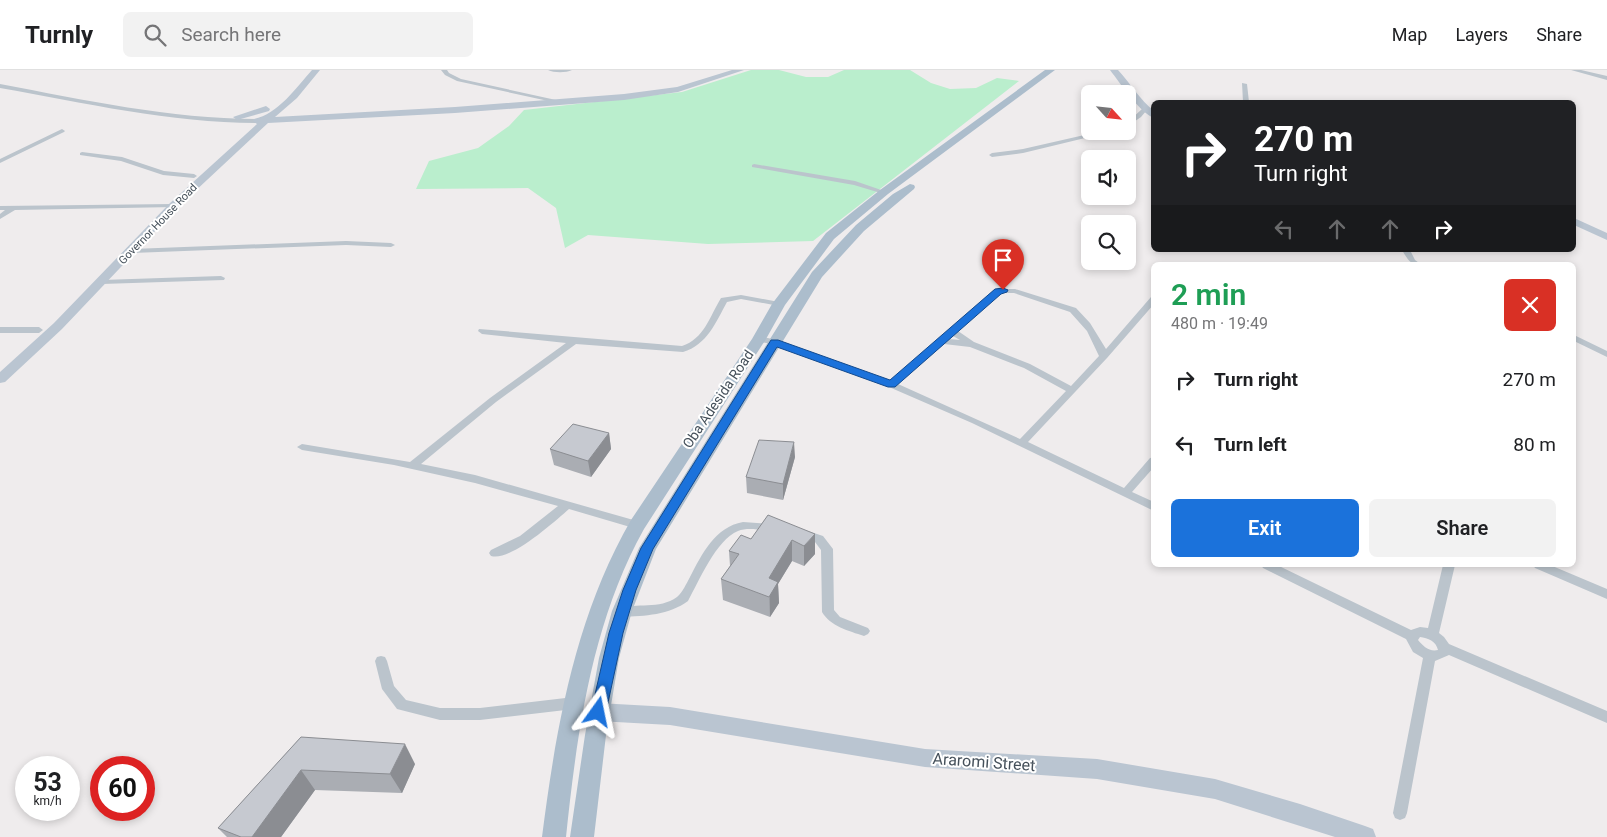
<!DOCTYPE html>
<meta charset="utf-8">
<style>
body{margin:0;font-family:Roboto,sans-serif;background:#f2f2f2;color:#202124;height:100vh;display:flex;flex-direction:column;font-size:19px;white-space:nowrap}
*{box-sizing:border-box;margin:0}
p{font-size:16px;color:#757577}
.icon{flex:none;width:28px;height:28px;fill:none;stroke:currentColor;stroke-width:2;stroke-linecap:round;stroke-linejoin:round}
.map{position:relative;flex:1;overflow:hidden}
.panel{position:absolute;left:1151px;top:192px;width:425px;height:305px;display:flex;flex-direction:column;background:#fff;border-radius:8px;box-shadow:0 2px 8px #0003}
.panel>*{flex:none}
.guide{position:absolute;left:1151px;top:30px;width:425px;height:152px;border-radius:8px;box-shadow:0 2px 8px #0003;background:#202124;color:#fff;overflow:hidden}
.needle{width:32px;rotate:117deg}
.buttons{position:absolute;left:1081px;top:15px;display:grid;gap:10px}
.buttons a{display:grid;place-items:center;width:55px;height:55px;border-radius:8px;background:#fff;box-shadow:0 2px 8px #0003;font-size:25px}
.speed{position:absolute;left:15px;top:686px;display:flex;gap:10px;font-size:25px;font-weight:700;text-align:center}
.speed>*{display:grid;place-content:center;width:65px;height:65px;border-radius:50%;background:#fff;box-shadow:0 2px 8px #0003;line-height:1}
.speed small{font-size:12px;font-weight:400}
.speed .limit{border:8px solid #d22;background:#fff;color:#111}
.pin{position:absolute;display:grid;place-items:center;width:42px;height:42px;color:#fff;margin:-51px -21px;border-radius:50% 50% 50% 0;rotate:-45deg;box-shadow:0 0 5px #0007}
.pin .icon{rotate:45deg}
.me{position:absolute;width:55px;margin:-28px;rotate:12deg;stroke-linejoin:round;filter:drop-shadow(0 0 4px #0008)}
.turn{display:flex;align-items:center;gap:18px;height:105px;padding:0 20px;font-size:22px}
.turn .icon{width:65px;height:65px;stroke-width:2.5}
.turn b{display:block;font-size:35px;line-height:42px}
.lanes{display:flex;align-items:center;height:48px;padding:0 20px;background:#0003;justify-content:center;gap:25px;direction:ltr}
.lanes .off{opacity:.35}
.round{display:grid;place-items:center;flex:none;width:52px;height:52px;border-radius:8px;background:#f2f2f2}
.headline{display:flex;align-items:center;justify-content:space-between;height:85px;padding:0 20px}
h1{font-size:30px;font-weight:600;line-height:38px;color:#1e9e55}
.action{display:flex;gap:10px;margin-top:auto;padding:10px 20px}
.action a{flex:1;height:58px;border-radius:8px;background:#1b72db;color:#fff;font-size:20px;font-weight:600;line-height:58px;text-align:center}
.action a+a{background:#f2f2f2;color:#202124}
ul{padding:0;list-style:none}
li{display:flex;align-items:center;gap:15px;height:65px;padding:0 20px}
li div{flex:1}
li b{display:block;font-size:19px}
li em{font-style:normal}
header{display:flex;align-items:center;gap:30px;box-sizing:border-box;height:70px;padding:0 25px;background:#fff;border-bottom:1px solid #e0e0e0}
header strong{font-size:24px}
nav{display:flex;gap:28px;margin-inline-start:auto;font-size:18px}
.search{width:350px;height:45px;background:#f2f2f2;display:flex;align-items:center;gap:12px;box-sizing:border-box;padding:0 18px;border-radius:8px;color:#757577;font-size:19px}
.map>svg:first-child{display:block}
.green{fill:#baeecd}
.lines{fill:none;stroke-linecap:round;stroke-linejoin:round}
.street{fill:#bbc4cc;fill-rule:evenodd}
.secondary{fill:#bac5d1;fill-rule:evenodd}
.primary{fill:#acbdcc;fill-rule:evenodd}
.wall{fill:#aaadb3}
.shaded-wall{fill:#8b8d92}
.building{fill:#c6c9d0;stroke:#8b8d92}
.route{fill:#1b72db;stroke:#124a8e}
.labels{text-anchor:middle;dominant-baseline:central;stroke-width:4;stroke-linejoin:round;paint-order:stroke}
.far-street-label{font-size:11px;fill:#45505a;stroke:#fff}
.street-label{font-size:14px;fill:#45505a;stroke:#fff}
.near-street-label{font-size:16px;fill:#45505a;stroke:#fff}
</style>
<header>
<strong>Turnly</strong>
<div class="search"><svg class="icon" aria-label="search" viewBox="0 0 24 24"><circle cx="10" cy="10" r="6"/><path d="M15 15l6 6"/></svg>Search here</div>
<nav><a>Map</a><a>Layers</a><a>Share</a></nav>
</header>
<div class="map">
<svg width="1607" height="767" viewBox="0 0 1607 767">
<rect width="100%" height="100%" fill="#efeced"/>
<path class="green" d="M 751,0 L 779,0 L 806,7 L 828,7 L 844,0 L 910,0 L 931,13 L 950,19 L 976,18 L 997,8 L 1019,11 L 813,171 L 708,174 L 588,165 L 565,178 L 556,138 L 528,118 L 416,119 L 429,91 L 478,78 L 509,56 L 524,40 L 682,22 Z"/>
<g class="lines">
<path class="street" d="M 441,0 L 447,0 L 449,3 L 461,9 L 556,30 L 553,32 L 457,11 L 445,5 Z
M 548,0 L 572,0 C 566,3 554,3 548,0 Z
M 1571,0 L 1581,0 L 1607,6 L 1607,10 Z
M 1242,13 L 1247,14 L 1249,32 L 1243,32 Z
M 0,14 C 85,30 171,49 257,49 L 260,51 L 257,53 C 171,53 85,33 0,18 Z
M 1142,39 L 1147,40 L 1141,47 L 1128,56 L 1128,52 Z
M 62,59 L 65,61 L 64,62 L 0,93 L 0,89 Z
M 1102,61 L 1114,61 L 1023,83 L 992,87 L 989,85 L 992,83 L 1023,79 Z
M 82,82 L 122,87 L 164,101 L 194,104 L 197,106 L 194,108 L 163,105 L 121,91 L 80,85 L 80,83 Z
M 754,94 L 855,111 L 887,122 L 884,124 L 854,115 L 752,97 L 752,95 Z
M 173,134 L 175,135 L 175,137 L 15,140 L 0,149 L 0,144 L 5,140 L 0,140 L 0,136 Z
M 346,171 L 391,173 L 395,175 L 391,177 L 346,175 L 132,183 L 128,181 L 132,179 Z
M 1402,180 L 1410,180 L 1415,190 L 1422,195 C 1410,195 1408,190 1402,180 Z
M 221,206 L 225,208 L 224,210 L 102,214 L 98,212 L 102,210 Z
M 995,219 L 1015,219 L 1076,238 L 1090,253 L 1106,279 L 1151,227 L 1154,227 L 1154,234 L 1107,288 L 1028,372 L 1124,418 L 1150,388 L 1154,387 L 1154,397 L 1132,422 L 1154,432 L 1154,441 L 972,353 L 889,317 L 772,274 L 756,271 L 755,269 L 759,266 L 777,270 L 891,311 ZM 1000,223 L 1014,223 L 1070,242 L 1087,261 L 1099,286 L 1071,316 L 1030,294 L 974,272 L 958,261 ZM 953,266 L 960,270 L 949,269 ZM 944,274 L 970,277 L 1024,298 L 1066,321 L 1020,369 L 898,314 Z
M 741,225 L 779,232 L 783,234 L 779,236 L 741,229 L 727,232 C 716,252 707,275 683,282 L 576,274 L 496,332 L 421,394 L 475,405 L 637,451 L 641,452 L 642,455 L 641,458 L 637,459 L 569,439 C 554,452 510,492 491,486 L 489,483 L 491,480 L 520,466 L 558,436 L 475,413 L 394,395 L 302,380 L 297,377 L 302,374 L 410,392 L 490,328 L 566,273 L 482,264 L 478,261 L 479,259 L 682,276 C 704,269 710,246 721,228 Z
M 0,257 L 39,257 L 43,260 L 39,263 L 0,263 Z
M 1574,265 L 1607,281 L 1607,287 L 1574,271 Z
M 743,452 L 773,454 L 777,455 L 778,458 L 777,461 L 773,462 C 762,460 748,457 738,461 C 716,470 699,511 688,531 C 669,545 645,546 622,547 L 618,545 L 616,542 L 618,539 C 637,532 659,540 677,527 C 683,522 686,514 690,507 C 702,484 715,457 743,452 Z
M 802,459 L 823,466 L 833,479 L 834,540 L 840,547 L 868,558 L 870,561 L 868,564 L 864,566 C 849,561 830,556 822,542 L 821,480 L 815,472 L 798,466 L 797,463 L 798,460 Z
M 1261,495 L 1277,495 L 1411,560 L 1420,557 L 1428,558 L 1443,495 L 1455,495 L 1439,563 L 1444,567 L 1449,574 L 1607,641 L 1607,653 L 1449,585 L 1435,591 L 1407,743 L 1405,748 L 1400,750 L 1395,748 L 1393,743 L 1423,588 L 1413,582 L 1406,569 L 1263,498 ZM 1420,567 C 1428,568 1436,571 1438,580 C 1429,582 1423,576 1418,570 Z
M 1533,495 L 1550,495 L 1607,519 L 1607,529 L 1535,498 Z
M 381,586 L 385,587 L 387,591 L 394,616 L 406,630 L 440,638 L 480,638 L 574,627 L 579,629 L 581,633 L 579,637 L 574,639 L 480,650 L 440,650 L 397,639 L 382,619 L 375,591 L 377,587 Z"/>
<path class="secondary" d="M 312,0 L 320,0 L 297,28 L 275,47 L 455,37 L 624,24 L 677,17 L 732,0 L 744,0 L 678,22 L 624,30 L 455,43 L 268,53 L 177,138 L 62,259 L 5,312 L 0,313 L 0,302 L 54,253 L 169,134 L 257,54 L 253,51 L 254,49 C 278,44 296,18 312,0 Z
M 1110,0 L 1118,0 C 1130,13 1140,30 1154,41 L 1154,48 C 1140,43 1120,13 1110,0 Z
M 266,36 L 270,39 L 269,41 L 237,50 L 233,47 Z
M 1574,148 L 1607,163 L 1607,170 L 1574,155 Z
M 598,633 L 670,637 L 925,679 L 1097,689 L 1215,709 L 1300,734 L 1365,756 L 1373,759 L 1376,767 L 1335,767 L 1215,729 L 1097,709 L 925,697 L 670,655 L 598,651 L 591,648 L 588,642 L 591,636 Z"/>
<path class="primary" d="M 1045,0 L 1055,0 L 888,124 L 834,169 L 785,235 L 766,269 L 644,459 C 592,552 577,662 566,767 L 542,767 C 556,658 575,547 631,450 L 752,269 L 772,234 L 826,163 L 880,120 Z
M 910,114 L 914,115 L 915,117 L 914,119 L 864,161 L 822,207 L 656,479 L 632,541 L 619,588 L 606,665 L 594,767 L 570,767 L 585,665 L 599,588 L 612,541 L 639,478 L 812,202 L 856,155 L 893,124 Z"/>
</g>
<path class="wall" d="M 609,363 L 611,379 L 591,407 L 554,395 L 550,379 Z
M 795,387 L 783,430 L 747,423 L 746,407 Z
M 768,445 L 815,484 L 804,496 L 792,491 L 778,514 L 779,533 L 770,547 L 723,530 L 721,509 L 730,496 L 729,481 L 751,469 Z
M 301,667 L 415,694 L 402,723 L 315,720 L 281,767 L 227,767 L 218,758 Z"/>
<path class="shaded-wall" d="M 609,363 L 611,379 L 591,407 L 588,391 Z
M 794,372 L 795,387 L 783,430 L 783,414 Z
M 815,464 L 815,484 L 804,496 L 804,476 Z
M 792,470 L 792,491 L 778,514 L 779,533 L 770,547 L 769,508 Z
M 405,674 L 415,694 L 402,723 L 390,704 Z
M 301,700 L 315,720 L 281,767 L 252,767 Z"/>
<path class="building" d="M 573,354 L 609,363 L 588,391 L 550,379 Z
M 759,370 L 794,372 L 783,414 L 746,407 Z
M 768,445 L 815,464 L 804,476 L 792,470 L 769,508 L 778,512 L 769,527 L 721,509 L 739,484 L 729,481 L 741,465 L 751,469 Z
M 301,667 L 405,674 L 390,704 L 301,700 L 252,767 L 241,767 L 218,758 Z"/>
<path class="route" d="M 1003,218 L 1008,220 L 1007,222 L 1001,224 L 895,317 L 888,317 L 777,277 L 653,479 L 636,520 L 623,563 L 606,642 L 604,647 L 598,649 L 593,647 L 591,642 L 609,563 L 623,520 L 641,478 L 771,270 L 778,270 L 890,310 L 995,219 Z"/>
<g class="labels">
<g class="far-street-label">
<text transform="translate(158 154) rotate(-46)">Governor House Road</text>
</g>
<g class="street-label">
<text transform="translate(718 329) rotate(-56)">Oba Adesida Road</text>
</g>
<g class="near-street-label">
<text transform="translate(984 692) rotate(4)">Araromi Street</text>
</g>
</g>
</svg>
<div class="buttons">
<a><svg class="needle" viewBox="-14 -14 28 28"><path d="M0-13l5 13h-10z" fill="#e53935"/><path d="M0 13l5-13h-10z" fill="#757577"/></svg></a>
<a><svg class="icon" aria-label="sound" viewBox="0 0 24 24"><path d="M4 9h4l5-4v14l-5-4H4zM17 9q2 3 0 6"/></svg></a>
<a><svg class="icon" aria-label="search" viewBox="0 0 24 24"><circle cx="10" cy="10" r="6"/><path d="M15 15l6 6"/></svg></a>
</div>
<div class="speed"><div>53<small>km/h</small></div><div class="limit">60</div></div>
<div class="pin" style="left:1003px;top:220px;background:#d93025"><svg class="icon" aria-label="arrive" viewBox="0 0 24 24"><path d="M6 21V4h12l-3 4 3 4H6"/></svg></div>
<svg class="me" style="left:598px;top:642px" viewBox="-20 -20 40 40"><path d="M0-17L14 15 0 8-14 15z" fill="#1b72db" stroke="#fff" stroke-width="4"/></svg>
<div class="guide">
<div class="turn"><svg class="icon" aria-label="right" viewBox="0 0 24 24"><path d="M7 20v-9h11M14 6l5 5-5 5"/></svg><div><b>270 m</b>Turn right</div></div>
<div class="lanes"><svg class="icon off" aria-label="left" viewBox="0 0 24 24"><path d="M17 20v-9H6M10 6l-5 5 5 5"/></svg><svg class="icon off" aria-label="ahead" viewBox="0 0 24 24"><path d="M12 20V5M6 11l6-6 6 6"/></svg><svg class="icon off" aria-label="ahead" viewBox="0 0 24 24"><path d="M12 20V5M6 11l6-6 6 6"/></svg><svg class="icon" aria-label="right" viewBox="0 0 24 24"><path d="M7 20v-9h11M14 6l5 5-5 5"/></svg></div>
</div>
<section class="panel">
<div class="headline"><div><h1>2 min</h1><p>480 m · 19:49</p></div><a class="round" style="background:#d93025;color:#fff"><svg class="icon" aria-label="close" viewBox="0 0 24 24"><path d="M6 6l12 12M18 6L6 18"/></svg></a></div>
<ul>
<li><svg class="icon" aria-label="right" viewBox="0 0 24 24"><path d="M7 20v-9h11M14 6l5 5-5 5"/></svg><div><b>Turn right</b></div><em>270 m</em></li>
<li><svg class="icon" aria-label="left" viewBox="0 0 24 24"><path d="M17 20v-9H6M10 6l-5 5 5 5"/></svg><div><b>Turn left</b></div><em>80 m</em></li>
</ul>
<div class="action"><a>Exit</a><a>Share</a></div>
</section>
</div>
